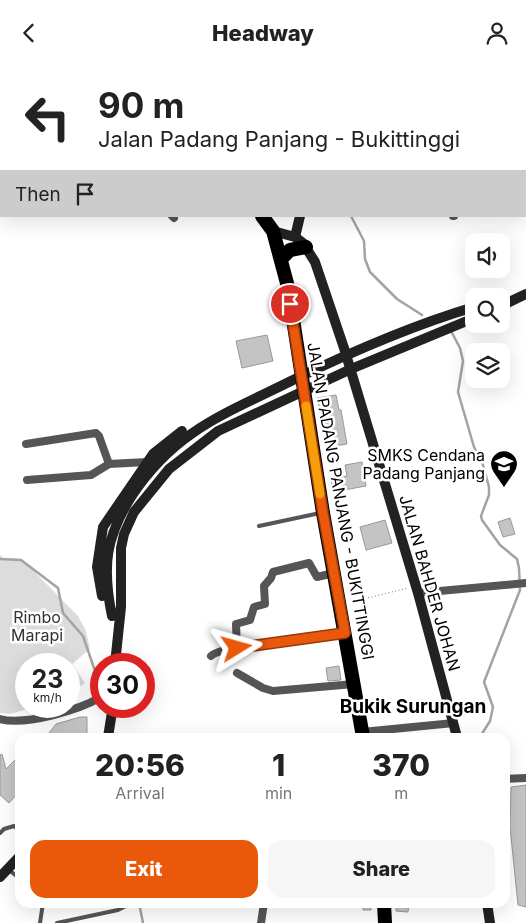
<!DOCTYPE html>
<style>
body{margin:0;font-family:Inter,sans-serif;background:#f6f6f6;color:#222;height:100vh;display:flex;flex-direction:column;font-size:19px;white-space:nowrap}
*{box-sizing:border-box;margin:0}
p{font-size:16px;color:#767676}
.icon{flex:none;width:28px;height:28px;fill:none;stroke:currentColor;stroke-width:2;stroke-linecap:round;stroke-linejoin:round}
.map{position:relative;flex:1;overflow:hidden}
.side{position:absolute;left:15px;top:668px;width:495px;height:175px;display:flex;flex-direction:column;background:#fff;border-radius:15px;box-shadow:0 5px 20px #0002}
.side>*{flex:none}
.top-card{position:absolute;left:0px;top:0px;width:526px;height:152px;box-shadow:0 5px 20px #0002;background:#fff;color:#222;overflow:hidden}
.buttons{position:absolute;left:465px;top:168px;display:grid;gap:10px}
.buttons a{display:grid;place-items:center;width:45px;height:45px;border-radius:10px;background:#fff;box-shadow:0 5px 20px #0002;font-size:25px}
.speed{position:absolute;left:15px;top:588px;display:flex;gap:10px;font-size:25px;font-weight:700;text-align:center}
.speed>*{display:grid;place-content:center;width:65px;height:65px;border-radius:50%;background:#fff;box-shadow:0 5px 20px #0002;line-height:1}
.speed small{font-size:12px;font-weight:400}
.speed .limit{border:8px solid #d22;background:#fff;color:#111}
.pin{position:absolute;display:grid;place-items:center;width:42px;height:42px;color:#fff;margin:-21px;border:2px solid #fff;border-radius:50%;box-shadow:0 1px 5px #0007}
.me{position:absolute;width:55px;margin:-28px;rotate:82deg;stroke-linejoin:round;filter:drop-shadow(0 0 4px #0008)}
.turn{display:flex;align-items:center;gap:18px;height:105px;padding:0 15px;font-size:22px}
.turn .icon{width:65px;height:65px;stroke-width:2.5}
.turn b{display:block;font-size:35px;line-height:42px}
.then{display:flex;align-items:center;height:48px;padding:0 15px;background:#0003;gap:10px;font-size:19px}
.eta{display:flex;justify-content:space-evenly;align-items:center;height:85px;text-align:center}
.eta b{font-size:30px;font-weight:800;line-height:35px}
.action{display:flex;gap:10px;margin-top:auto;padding:10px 15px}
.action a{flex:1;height:58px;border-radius:15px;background:#ea580c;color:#fff;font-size:20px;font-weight:800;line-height:58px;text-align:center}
.action a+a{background:#f6f6f6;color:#222}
header{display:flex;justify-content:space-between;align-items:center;height:65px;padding:0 15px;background:#fff;font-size:22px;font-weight:800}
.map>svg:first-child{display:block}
.green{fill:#dcdcdc}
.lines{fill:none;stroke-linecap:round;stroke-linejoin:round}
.stream{stroke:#a3a3a3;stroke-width:2.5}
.building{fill:#c4c4c4;stroke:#999}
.path{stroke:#777;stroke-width:1;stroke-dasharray:1 2.5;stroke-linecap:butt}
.lane{stroke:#555;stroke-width:4}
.street{stroke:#555;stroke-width:8}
.secondary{stroke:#222;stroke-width:10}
.highway{stroke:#000;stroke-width:14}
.route-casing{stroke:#983908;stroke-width:12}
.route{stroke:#ea580c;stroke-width:9}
.slow{stroke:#f59e0b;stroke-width:9}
.labels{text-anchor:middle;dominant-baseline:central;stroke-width:5;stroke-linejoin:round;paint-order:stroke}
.poi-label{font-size:16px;fill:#000;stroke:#fff;text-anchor:end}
.street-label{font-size:16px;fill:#000;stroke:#fff}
.park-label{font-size:16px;fill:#333;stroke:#fff}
.quarter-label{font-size:19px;font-weight:bold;fill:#000;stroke:#fff}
</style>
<header><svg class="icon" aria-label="back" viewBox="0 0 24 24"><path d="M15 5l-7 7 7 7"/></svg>Headway<svg class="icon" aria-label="person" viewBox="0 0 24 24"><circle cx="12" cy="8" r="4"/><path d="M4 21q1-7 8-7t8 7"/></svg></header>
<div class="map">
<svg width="526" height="858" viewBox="0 0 526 858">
<rect width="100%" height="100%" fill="#fff"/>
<path class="green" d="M 0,490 L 3,493 L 22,494 L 78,551 L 86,566 L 90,584 L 72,599 L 85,618 L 69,629 L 69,599 L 26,599 L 26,641 L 38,641 L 10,649 L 0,648 Z"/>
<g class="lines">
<path class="stream" d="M 243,1 L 244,0
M 351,151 L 364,176 L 365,194 L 370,207 L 397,234 L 422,250
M 451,266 L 460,283 L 463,296 L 458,327 L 474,382 L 483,400 L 489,422 L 489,430 L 481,451 L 482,455 L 500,480 L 517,494 L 519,503 L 520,525 L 484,617 L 493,642 L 490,656 L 480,672
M 0,494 L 21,495 L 58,523 L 63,548 L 83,571 L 95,606
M 117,671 L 122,672
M 139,838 L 143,858"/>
</g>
<path class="building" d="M 267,270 L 273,296 L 242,303 L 236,276 Z
M 336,330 L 339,345 L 341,345 L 347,379 L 329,382 L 324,347 L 320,347 L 317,333 Z
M 362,397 L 366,421 L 333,427 L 331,414 L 347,411 L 345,400 Z
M 510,453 L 515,469 L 503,472 L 498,457 Z
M 385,455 L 392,478 L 366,485 L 360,462 Z
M 339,601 L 341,615 L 328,616 L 326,603 Z
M 80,652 L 87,652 L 87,672 L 46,672 L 56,659 Z
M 2,689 L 6,704 L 15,695 L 20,700 L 20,726 L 9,738 L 0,730 L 0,690 Z
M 526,720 L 526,842 L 518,840 L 510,762 L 511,722 Z
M 363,838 L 371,838 L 371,845 L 363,845 Z
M 396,838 L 409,838 L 408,847 L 396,846 Z"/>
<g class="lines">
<path class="path" d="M 351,537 L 408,523"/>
<path class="lane" d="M 259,461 L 320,448
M 0,768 L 4,764 L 14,761 L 20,766
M 8,804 L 20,814
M 40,858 L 43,838
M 57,858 L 118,845 L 126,841 L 127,838"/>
<path class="street" d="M 23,0 L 23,1
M 99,0 L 99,1
M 525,135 L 526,135
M 172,151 L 174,153
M 453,151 L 454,151
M 26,379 L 96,368 L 99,371 L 109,399 L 147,397
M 27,415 L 91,410 L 109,399
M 418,528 L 526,518
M 237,583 L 236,559 L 250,555 L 254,542 L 265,539 L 264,521 L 271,513 L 273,507 L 309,498 L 317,512 L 334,508
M 211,591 C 222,580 324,571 345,568
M 237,608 L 263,623 L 273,626 L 354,619
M 0,654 C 25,661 79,645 101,632
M 362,667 L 454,658
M 505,714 L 526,713
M 261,858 L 264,838"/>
<path class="secondary" d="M 343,1 L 343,0
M 273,166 L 295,172 L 303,178 L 315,197 L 344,283 L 418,528 L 457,672
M 295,172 L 300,151
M 501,241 L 526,229
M 102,531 L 97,502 L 103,462 L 153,389 L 182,366
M 112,551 C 102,502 105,472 133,429 C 176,365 225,349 291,316 C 351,287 410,261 474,242
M 115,599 L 121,542 L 121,483 L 124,469 L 134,447 L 169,404 L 218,366 L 351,304 L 474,253
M 108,672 L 113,641
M 0,812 L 20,791
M 487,838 L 490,858"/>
<path class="highway" d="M 0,43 L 1,44
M 262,151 L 273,166 L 288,222 L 323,448 L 363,672
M 281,194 L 290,185 L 306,182
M 384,838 L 385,858"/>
</g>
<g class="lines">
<g class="route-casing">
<path id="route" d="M 237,583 L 345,568 L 323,448 L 290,239"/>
</g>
<use href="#route" class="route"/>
<path class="slow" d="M 306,341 L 320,429"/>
</g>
<defs>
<g id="school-pin" transform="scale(1.4375)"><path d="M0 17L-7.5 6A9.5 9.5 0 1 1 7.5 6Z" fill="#000" stroke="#fff"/><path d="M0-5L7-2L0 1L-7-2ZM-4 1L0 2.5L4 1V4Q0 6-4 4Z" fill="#fff"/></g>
</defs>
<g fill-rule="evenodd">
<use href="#school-pin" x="504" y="399"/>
</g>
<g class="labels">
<g class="poi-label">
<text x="485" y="390">SMKS Cendana<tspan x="485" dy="18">Padang Panjang</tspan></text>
</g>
<g class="street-label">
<text transform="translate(341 436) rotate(80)">JALAN PADANG PANJANG - BUKITTINGGI</text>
<text transform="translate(430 518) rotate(74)">JALAN BAHDER JOHAN</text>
</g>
<g class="park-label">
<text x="37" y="552">Rimbo<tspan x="37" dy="18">Marapi</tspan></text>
</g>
<g class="quarter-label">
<text x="413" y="641">Bukik Surungan</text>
</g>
</g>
</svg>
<div class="buttons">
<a><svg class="icon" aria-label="sound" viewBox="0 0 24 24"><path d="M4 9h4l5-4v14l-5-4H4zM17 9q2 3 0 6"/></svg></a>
<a><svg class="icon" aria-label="search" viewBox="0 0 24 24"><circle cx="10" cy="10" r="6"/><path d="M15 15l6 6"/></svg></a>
<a><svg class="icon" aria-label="layers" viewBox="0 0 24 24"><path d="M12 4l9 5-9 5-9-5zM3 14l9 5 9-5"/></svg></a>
</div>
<div class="speed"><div>23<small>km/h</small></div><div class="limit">30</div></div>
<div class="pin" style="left:290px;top:239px;background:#d93025"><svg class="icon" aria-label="arrive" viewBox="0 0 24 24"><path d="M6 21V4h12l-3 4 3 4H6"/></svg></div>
<svg class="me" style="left:237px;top:583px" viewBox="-20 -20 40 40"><path d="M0-17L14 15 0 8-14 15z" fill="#ea580c" stroke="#fff" stroke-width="4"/></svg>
<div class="top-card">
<div class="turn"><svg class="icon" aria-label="left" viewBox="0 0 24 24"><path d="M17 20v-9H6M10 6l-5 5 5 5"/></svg><div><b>90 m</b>Jalan Padang Panjang - Bukittinggi</div></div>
<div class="then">Then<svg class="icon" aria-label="arrive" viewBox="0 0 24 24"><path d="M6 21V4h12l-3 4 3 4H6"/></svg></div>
</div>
<section class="side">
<div class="eta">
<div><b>20:56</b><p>Arrival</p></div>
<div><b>1</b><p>min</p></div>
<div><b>370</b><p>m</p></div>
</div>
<div class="action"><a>Exit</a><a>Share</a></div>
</section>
</div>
